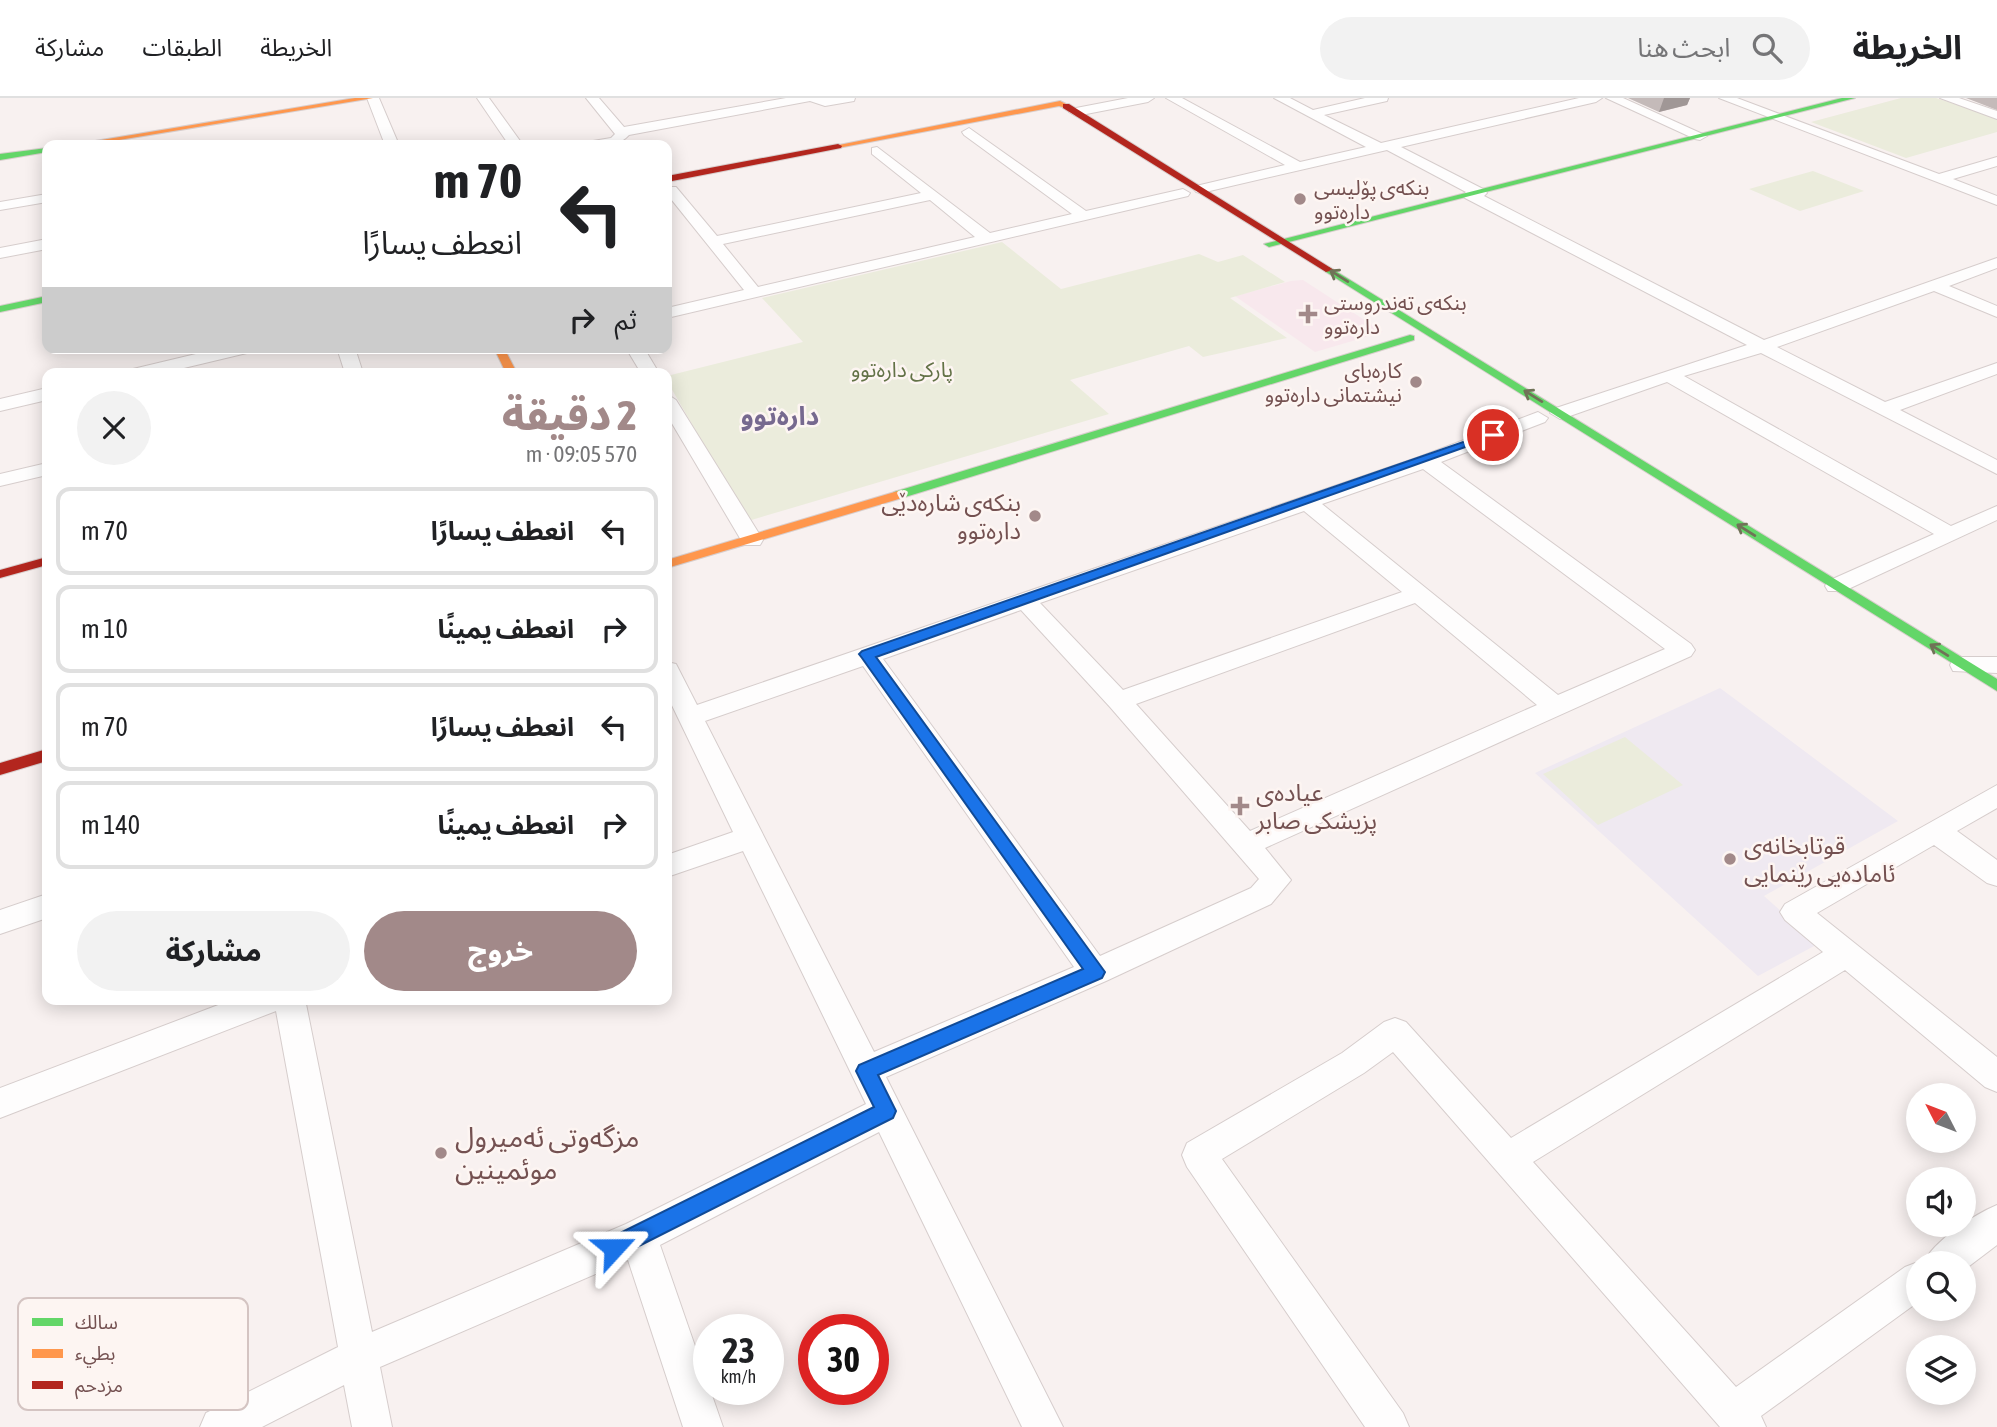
<!DOCTYPE html>
<html lang="ar">
<meta charset="utf-8">
<style>
body{margin:0;font-family:"Asap Condensed","Noto Sans Arabic",sans-serif;background:#f2f2f2;color:#202124;direction:rtl;height:100vh;display:flex;flex-direction:column;font-size:26px;white-space:nowrap}
*{box-sizing:border-box;margin:0}
p{font-size:23px;color:#757577}
.icon{flex:none;width:38px;height:38px;fill:none;stroke:currentColor;stroke-width:2;stroke-linecap:round;stroke-linejoin:round}
.map{position:relative;flex:1;overflow:hidden;direction:ltr}
.drawer{position:absolute;left:42px;top:270px;width:630px;height:637px;display:flex;flex-direction:column;background:#fff;border-radius:14px;box-shadow:0 4px 18px #0003;direction:rtl}
.drawer>*{flex:none}
.top-card{position:absolute;left:42px;top:42px;width:630px;height:214px;border-radius:14px;box-shadow:0 4px 18px #0003;direction:rtl;background:#fff;color:#202124;overflow:hidden}
.needle{width:46px;rotate:312deg}
.buttons{position:absolute;left:1906px;top:985px;display:grid;gap:14px}
.buttons a{display:grid;place-items:center;width:70px;height:70px;border-radius:50%;background:#fff;box-shadow:0 4px 18px #0003;font-size:35px}
.speed{position:absolute;left:693px;top:1216px;display:flex;gap:14px;font-size:35px;font-weight:700;text-align:center}
.speed>*{display:grid;place-content:center;width:91px;height:91px;border-radius:50%;background:#fff;box-shadow:0 4px 18px #0003;line-height:1}
.speed small{font-size:18px;font-weight:400}
.speed .limit{border:10px solid #d22;background:#fff;color:#111}
.pin{position:absolute;display:grid;place-items:center;width:60px;height:60px;color:#fff;margin:-30px;border:4px solid #fff;border-radius:50%;box-shadow:0 2px 7px #0007}
.me{position:absolute;width:77px;margin:-38px;rotate:66deg;stroke-linejoin:round;filter:drop-shadow(0 0 5px #0008)}
.turn{display:flex;align-items:center;gap:24px;height:147px;padding:0 35px;font-size:32px}
.turn .icon{width:91px;height:91px;stroke-width:2.5}
.turn b{display:block;font-size:49px;line-height:60px}
.then{display:flex;align-items:center;height:66px;padding:0 35px;background:#0003;gap:14px;font-size:26px}
.round{display:grid;place-items:center;flex:none;width:74px;height:74px;border-radius:37px;background:#f2f2f2}
.head{display:flex;align-items:center;justify-content:space-between;height:119px;padding:0 35px}
h1{font-size:42px;font-weight:800;line-height:52px;color:#a28989}
.action{display:flex;gap:14px;margin-top:auto;padding:14px 35px}
.action a{flex:1;height:80px;border-radius:42px;background:#a28989;color:#fff;font-size:28px;font-weight:800;line-height:80px;text-align:center}
.action a+a{background:#f2f2f2;color:#202124}
ul{padding:0;list-style:none}
li{display:flex;align-items:center;gap:21px;height:88px;margin:0 14px 10px;padding:0 21px;border:4px solid #e0e0e0;border-radius:14px}
li div{flex:1}
li b{display:block;font-size:26px}
li em{font-style:normal}
header{display:flex;align-items:center;gap:42px;box-sizing:border-box;height:98px;padding:0 35px;background:#fff;border-bottom:2px solid #e0e0e0}
header strong{font-size:33px}
nav{display:flex;gap:38px;margin-inline-start:auto;font-size:24px}
.search{width:490px;height:63px;background:#f2f2f2;display:flex;align-items:center;gap:18px;box-sizing:border-box;padding:0 24px;border-radius:38px;color:#757577;font-size:26px}
.map>svg:first-child{display:block}
.education{fill:#efe9f1}
.medical{fill:#f8e8ed}
.green{fill:#ebecdc}
.lines{fill:none;stroke-linecap:round;stroke-linejoin:round}
.street-casing{stroke:#d6cdcc;stroke-width:2}
.fast-casing{stroke:#d8cecd;stroke-width:2}
.slow-casing{stroke:#d8cecd;stroke-width:2}
.jam-casing{stroke:#d8cecd;stroke-width:2}
.street{fill:#fefdfd;fill-rule:evenodd}
.fast{fill:#63d668;fill-rule:evenodd}
.slow{fill:#ff974d;fill-rule:evenodd}
.jam{fill:#b3261e;fill-rule:evenodd}
.wall{fill:#c4bab9}
.shaded-wall{fill:#a09796}
.oneway{stroke:#707257}
.route{fill:#1a73e8;stroke:#114b97;stroke-width:2}
.poi-dot{fill:#a28989;stroke:#fdf5f2;stroke-width:2.5}
.labels{text-anchor:middle;dominant-baseline:central;stroke-width:5;stroke-linejoin:round;paint-order:stroke}
.far-poi-label{font-size:21px;fill:#745151;stroke:#fdf5f2;text-anchor:start}
.far-park-label{font-size:21px;fill:#637247;stroke:#fdf5f2}
.poi-label{font-size:24px;fill:#745151;stroke:#fdf5f2;text-anchor:start}
.far-district-label{font-size:26px;font-weight:bold;fill:#76698f;stroke:#fdf5f2}
.near-poi-label{font-size:28px;fill:#745151;stroke:#fdf5f2;text-anchor:start}
.key{fill:#fdf5f2;stroke:#d4c4c2;stroke-width:2}
.key-label{font-size:19px;fill:#745151}
</style>
<header>
<strong>الخريطة</strong>
<div class="search"><svg class="icon" aria-label="search" viewBox="0 0 24 24"><circle cx="10" cy="10" r="6"/><path d="M15 15l6 6"/></svg>ابحث هنا</div>
<nav><a>الخريطة</a><a>الطبقات</a><a>مشاركة</a></nav>
</header>
<div class="map">
<svg width="1997" height="1329" viewBox="0 0 1997 1329">
<rect width="100%" height="100%" fill="#f8f1f0"/>
<path class="education" d="M 1720,590 L 1898,723 L 1764,798 L 1818,846 L 1758,878 L 1535,675 Z"/>
<path class="medical" d="M 1303,182 L 1383,234 L 1315,254 L 1235,198 L 1291,183 Z"/>
<path class="green" d="M 1901,0 L 1936,0 L 1997,20 L 1997,34 L 1906,60 L 1811,24 Z
M 1813,73 L 1864,93 L 1800,113 L 1749,91 Z
M 1002,144 L 1061,191 L 1199,156 L 1218,164 L 1243,157 L 1285,184 L 1230,200 L 1287,240 L 1203,259 L 1189,248 L 1070,282 L 1109,316 L 748,423 L 667,283 L 667,278 L 803,244 L 762,200 Z
M 1625,639 L 1683,687 L 1598,727 L 1543,676 Z"/>
<g class="lines">
<g class="street-casing">
<path id="street" d="M 367,0 L 379,0 L 399,47 L 385,47 Z
M 477,0 L 489,0 L 523,47 L 509,47 Z
M 586,0 L 599,0 L 624,29 L 786,0 L 855,0 L 854,3 L 825,8 L 810,3 L 629,37 C 617,50 603,47 585,47 L 587,44 L 611,40 L 615,36 Z
M 1128,0 L 1154,0 L 1148,4 L 1076,18 L 1069,14 L 1076,10 Z
M 1166,0 L 1182,0 L 1300,64 L 1366,49 L 1274,0 L 1290,0 L 1313,12 L 1365,0 L 1388,0 L 1387,3 L 1324,17 L 1381,45 L 1579,0 L 1602,0 L 1596,4 L 1401,49 L 1485,92 L 1487,95 L 1484,98 L 1764,242 L 1997,160 L 1997,170 L 1949,188 L 1997,208 L 1997,219 L 1934,193 L 1777,249 L 1885,304 L 1997,265 L 1997,276 L 1900,312 L 1997,362 L 1997,376 L 1761,255 L 1684,278 L 1951,428 L 1997,408 L 1997,422 L 1844,493 L 1828,493 L 1825,488 L 1828,483 L 1934,436 L 1667,284 L 1567,319 L 1560,321 L 1550,315 L 1553,311 L 1747,247 L 1465,100 L 1463,97 L 1466,94 L 1387,52 L 1201,95 L 1196,94 L 1194,91 L 1196,88 L 1285,67 Z
M 1606,0 L 1623,0 L 1707,38 L 1700,42 L 1695,41 Z
M 1719,0 L 1737,0 L 1939,76 L 1997,59 L 1997,68 L 1953,81 L 1997,98 L 1997,107 Z
M 1940,0 L 1959,0 L 1997,13 L 1997,21 Z
M 969,30 L 1086,113 L 1183,91 L 1190,95 L 1188,98 L 667,220 L 667,210 L 744,192 L 667,96 L 667,89 L 676,89 L 717,138 L 921,95 L 872,56 L 872,50 L 877,49 L 990,135 L 1072,116 L 964,37 L 962,34 ZM 930,102 L 975,139 L 758,189 L 723,146 Z
M 47,96 L 47,104 L 0,112 L 0,104 Z
M 47,141 L 47,151 L 0,160 L 0,150 Z
M 221,250 L 254,250 L 251,254 L 163,275 L 130,275 L 133,271 Z
M 337,250 L 355,250 L 363,275 L 345,275 Z
M 626,250 L 644,250 L 659,275 L 641,275 Z
M 47,290 L 47,302 L 0,313 L 0,301 Z
M 667,296 L 676,302 L 763,442 L 760,447 L 744,447 L 741,442 L 667,317 Z
M 1538,314 L 1548,320 L 1545,324 L 1441,364 L 1691,546 L 1695,552 L 1691,558 L 1265,750 L 1291,782 L 1271,806 L 1106,883 L 886,979 L 1063,1329 L 1022,1329 L 879,1034 L 660,1147 L 723,1329 L 683,1329 L 628,1162 L 380,1269 L 392,1329 L 352,1329 L 344,1287 L 262,1329 L 200,1329 L 206,1315 L 338,1249 L 276,913 L 0,1020 L 0,990 L 234,901 L 305,901 L 372,1234 L 626,1126 L 866,1006 L 743,753 L 667,779 L 667,757 L 733,734 L 667,597 L 667,564 L 676,566 L 697,607 L 1419,359 ZM 1423,371 L 1665,551 L 1558,597 L 1322,406 ZM 1304,413 L 1402,494 L 1123,592 L 1040,505 ZM 1415,505 L 1537,607 L 1250,733 L 1136,606 ZM 1021,512 L 1110,609 L 1259,781 L 1251,790 L 1100,858 L 883,561 ZM 863,568 L 1074,869 L 874,954 L 705,623 Z
M 47,365 L 47,377 L 0,388 L 0,376 Z
M 1962,559 L 1997,559 L 1997,575 L 1953,573 L 1950,567 L 1953,561 Z
M 1997,687 L 1997,710 L 1957,733 L 1997,762 L 1997,788 L 1987,785 L 1934,747 L 1817,815 L 1997,959 L 1997,994 L 1985,989 L 1845,872 L 1533,1064 L 1736,1289 L 1905,1169 L 1918,1164 L 1922,1166 L 1918,1166 L 1918,1204 L 1761,1318 L 1766,1329 L 1720,1329 L 1393,954 L 1364,975 L 1222,1061 L 1403,1315 L 1409,1329 L 1365,1329 L 1187,1069 L 1182,1057 L 1187,1045 L 1342,955 L 1384,924 L 1395,920 L 1406,924 L 1511,1040 L 1823,854 L 1785,822 L 1780,814 L 1785,806 Z
M 47,796 L 47,820 L 0,836 L 0,812 Z
M 1997,1107 L 1997,1147 L 1964,1172 L 1964,1166 L 1923,1166 C 1932,1144 1975,1116 1997,1107 Z"/>
</g>
<g class="fast-casing">
<path id="fast" d="M 1842,0 L 1855,0 L 1269,149 L 1264,146 Z
M 47,50 L 47,54 L 0,62 L 0,56 Z
M 1329,169 L 1997,581 L 1997,593 L 1326,174 L 1324,172 Z
M 47,198 L 47,204 L 0,214 L 0,208 Z
M 1410,237 L 1414,238 L 1414,242 L 902,400 L 898,401 L 892,397 L 894,394 Z"/>
</g>
<g class="slow-casing">
<path id="slow" d="M 355,0 L 373,0 L 89,47 L 71,47 Z
M 1060,3 L 1070,8 L 1066,10 L 1059,8 L 838,50 L 834,48 Z
M 494,250 L 504,250 L 517,275 L 506,275 Z
M 898,393 L 904,397 L 902,400 L 667,470 L 667,462 Z"/>
</g>
<g class="jam-casing">
<path id="jam" d="M 1063,6 L 1069,6 L 1334,172 L 1326,174 L 1063,10 Z
M 838,46 L 842,48 L 841,50 L 667,84 L 667,78 Z
M 47,459 L 47,467 L 0,480 L 0,472 Z
M 47,651 L 47,663 L 0,677 L 0,665 Z"/>
</g>
<use href="#street" class="street"/>
<use href="#fast" class="fast"/>
<use href="#slow" class="slow"/>
<use href="#jam" class="jam"/>
</g>
<path class="wall" d="M 1628,0 L 1690,0 L 1687,7 L 1659,14 Z
M 1966,0 L 1997,0 L 1997,12 Z"/>
<path class="shaded-wall" d="M 1664,0 L 1690,0 L 1687,7 L 1659,14 Z"/>
<defs><path id="oneway-shaft" d="M-6 0H5M1.5-3L5.5 0L1.5 3" fill="none" stroke-width="1.6" stroke-linecap="round" stroke-linejoin="round" transform="scale(1.75)"/></defs>
<g class="oneway">
<use href="#oneway-shaft" transform="translate(1339 178) rotate(-148)"/>
<use href="#oneway-shaft" transform="translate(1533 298) rotate(-148)"/>
<use href="#oneway-shaft" transform="translate(1746 432) rotate(-148)"/>
<use href="#oneway-shaft" transform="translate(1939 552) rotate(-148)"/>
</g>
<path class="route" d="M 1489,335 L 1499,337 L 876,559 L 1105,874 L 1102,880 L 878,977 L 896,1013 L 893,1020 L 621,1157 L 614,1161 L 606,1157 L 603,1150 L 606,1142 L 874,1009 L 856,973 L 859,967 L 1083,871 L 862,560 L 859,556 L 862,553 Z"/>
<g class="poi-dot">
<circle cx="1300" cy="101" r="7"/>
<path d="M1304.5 205.5h7v7h7v7h-7v7h-7v-7h-7v-7h7z"/>
<circle cx="1416" cy="284" r="7"/>
<circle cx="1035" cy="418" r="7"/>
<path d="M1236.5 697.5h7v7h7v7h-7v7h-7v-7h-7v-7h7z"/>
<circle cx="1730" cy="761" r="7"/>
<circle cx="441" cy="1055" r="7"/>
</g>
<g class="labels">
<g class="far-poi-label">
<text x="1314" y="89">بنکەی پۆلیسی<tspan x="1314" dy="24">دارەتوو</tspan></text>
<text x="1324" y="204">بنکەی تەندروستی<tspan x="1324" dy="24">دارەتوو</tspan></text>
<text x="1402" y="272" text-anchor="end">کارەبای<tspan x="1402" dy="24">نیشتمانی دارەتوو</tspan></text>
</g>
<g class="far-park-label">
<text x="902" y="271">پارکی دارەتوو</text>
</g>
<g class="poi-label">
<text x="1021" y="404" text-anchor="end">بنکەی شارەدێی<tspan x="1021" dy="28">دارەتوو</tspan></text>
<text x="1256" y="694">عیادەی<tspan x="1256" dy="28">پزیشکی صابر</tspan></text>
<text x="1744" y="747">قوتابخانەی<tspan x="1744" dy="28">ئامادەیی رێنمایی</tspan></text>
</g>
<g class="far-district-label">
<text x="780" y="318">دارەتوو</text>
</g>
<g class="near-poi-label">
<text x="455" y="1039">مزگەوتی ئەمیرول<tspan x="455" dy="32">موئمینین</tspan></text>
</g>
</g>
<rect x="18" y="1200" width="230" height="112" rx="10" class="key"/>
<rect x="32" y="1220" width="31" height="8" fill="#63d668"/>
<rect x="32" y="1251" width="31" height="9" fill="#ff974d"/>
<rect x="32" y="1283" width="31" height="8" fill="#b3261e"/>
<g class="key-label">
<text x="75" y="1231">سالك</text>
<text x="75" y="1262">بطيء</text>
<text x="75" y="1294">مزدحم</text>
</g>
</svg>
<div class="buttons">
<a><svg class="needle" viewBox="-14 -14 28 28"><path d="M0-13l5 13h-10z" fill="#e53935"/><path d="M0 13l5-13h-10z" fill="#757577"/></svg></a>
<a><svg class="icon" aria-label="sound" viewBox="0 0 24 24"><path d="M4 9h4l5-4v14l-5-4H4zM17 9q2 3 0 6"/></svg></a>
<a><svg class="icon" aria-label="search" viewBox="0 0 24 24"><circle cx="10" cy="10" r="6"/><path d="M15 15l6 6"/></svg></a>
<a><svg class="icon" aria-label="layers" viewBox="0 0 24 24"><path d="M12 4l9 5-9 5-9-5zM3 14l9 5 9-5"/></svg></a>
</div>
<div class="speed"><div>23<small>km/h</small></div><div class="limit">30</div></div>
<div class="pin" style="left:1493px;top:337px;background:#d93025"><svg class="icon" aria-label="arrive" viewBox="0 0 24 24"><path d="M6 21V4h12l-3 4 3 4H6"/></svg></div>
<svg class="me" style="left:614px;top:1150px" viewBox="-20 -20 40 40"><path d="M0-17L14 15 0 8-14 15z" fill="#1a73e8" stroke="#fff" stroke-width="4"/></svg>
<div class="top-card">
<div class="turn"><svg class="icon" aria-label="left" viewBox="0 0 24 24"><path d="M17 20v-9H6M10 6l-5 5 5 5"/></svg><div><b>70 m</b>انعطف يسارًا</div></div>
<div class="then">ثم<svg class="icon" aria-label="right" viewBox="0 0 24 24"><path d="M7 20v-9h11M14 6l5 5-5 5"/></svg></div>
</div>
<section class="drawer">
<div class="head"><div><h1>2 دقيقة</h1><p>570 m · 09:05</p></div><a class="round"><svg class="icon" aria-label="close" viewBox="0 0 24 24"><path d="M6 6l12 12M18 6L6 18"/></svg></a></div>
<ul>
<li><svg class="icon" aria-label="left" viewBox="0 0 24 24"><path d="M17 20v-9H6M10 6l-5 5 5 5"/></svg><div><b>انعطف يسارًا</b></div><em>70 m</em></li>
<li><svg class="icon" aria-label="right" viewBox="0 0 24 24"><path d="M7 20v-9h11M14 6l5 5-5 5"/></svg><div><b>انعطف يمينًا</b></div><em>10 m</em></li>
<li><svg class="icon" aria-label="left" viewBox="0 0 24 24"><path d="M17 20v-9H6M10 6l-5 5 5 5"/></svg><div><b>انعطف يسارًا</b></div><em>70 m</em></li>
<li><svg class="icon" aria-label="right" viewBox="0 0 24 24"><path d="M7 20v-9h11M14 6l5 5-5 5"/></svg><div><b>انعطف يمينًا</b></div><em>140 m</em></li>
</ul>
<div class="action"><a>خروج</a><a>مشاركة</a></div>
</section>
</div>
